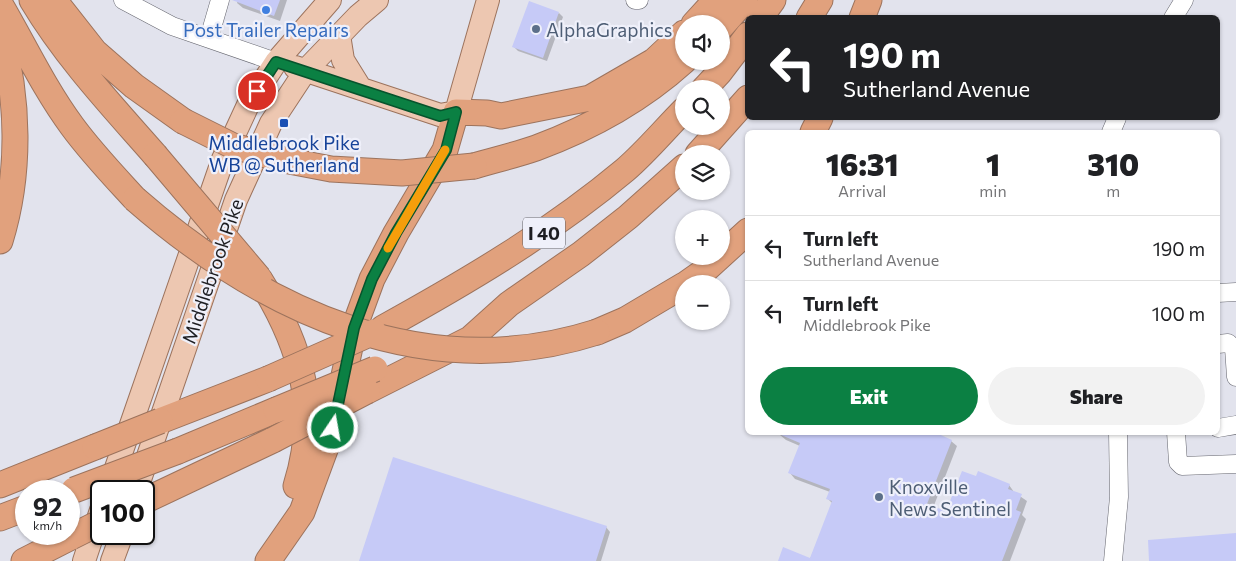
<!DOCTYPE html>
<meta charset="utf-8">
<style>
body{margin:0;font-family:Commissioner,sans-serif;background:#f2f2f2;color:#202124;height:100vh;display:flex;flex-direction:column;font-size:19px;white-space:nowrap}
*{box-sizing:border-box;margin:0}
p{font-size:16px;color:#757577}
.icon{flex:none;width:28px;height:28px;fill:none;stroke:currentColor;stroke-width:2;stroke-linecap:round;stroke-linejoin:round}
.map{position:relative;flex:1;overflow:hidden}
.sheet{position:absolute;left:745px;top:130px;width:475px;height:305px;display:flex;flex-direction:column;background:#fff;border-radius:8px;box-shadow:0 1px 4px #0004}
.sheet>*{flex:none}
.banner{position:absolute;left:745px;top:15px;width:475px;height:105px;border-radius:8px;box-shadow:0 1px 4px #0004;background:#202124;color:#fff;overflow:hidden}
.fabs{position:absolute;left:675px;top:15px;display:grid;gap:10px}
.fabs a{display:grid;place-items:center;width:55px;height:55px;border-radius:50%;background:#fff;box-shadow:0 1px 4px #0004;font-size:25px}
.speed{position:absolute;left:15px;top:480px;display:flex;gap:10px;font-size:25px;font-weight:700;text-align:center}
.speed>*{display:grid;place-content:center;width:65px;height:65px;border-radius:50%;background:#fff;box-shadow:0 1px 4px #0004;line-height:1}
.speed small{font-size:12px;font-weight:400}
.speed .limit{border:2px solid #111;border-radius:8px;background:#fff;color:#111}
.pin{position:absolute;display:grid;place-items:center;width:42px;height:42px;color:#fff;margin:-21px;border:2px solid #fff;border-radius:50%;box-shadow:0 1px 5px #0007}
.me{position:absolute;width:55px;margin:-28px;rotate:12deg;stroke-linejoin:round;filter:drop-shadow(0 0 4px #0008)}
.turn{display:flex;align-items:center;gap:18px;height:105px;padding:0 15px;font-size:22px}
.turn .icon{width:65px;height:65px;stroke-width:2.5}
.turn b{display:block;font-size:35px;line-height:42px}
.eta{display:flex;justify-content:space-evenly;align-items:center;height:85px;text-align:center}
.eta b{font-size:30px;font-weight:800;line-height:35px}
.primary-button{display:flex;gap:10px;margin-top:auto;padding:10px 15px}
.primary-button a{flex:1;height:58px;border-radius:30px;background:#0b8043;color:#fff;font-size:20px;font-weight:800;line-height:58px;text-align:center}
.primary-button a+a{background:#f2f2f2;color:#202124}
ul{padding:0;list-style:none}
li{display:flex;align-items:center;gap:15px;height:65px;padding:0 15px;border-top:1px solid #e0e0e0}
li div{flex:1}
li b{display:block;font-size:19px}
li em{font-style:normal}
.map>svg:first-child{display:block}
.shadow{fill:#0003}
.building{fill:#c6caf7}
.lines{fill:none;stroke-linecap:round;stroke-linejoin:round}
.minor-casing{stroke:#666770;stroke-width:19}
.major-casing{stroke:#9c735d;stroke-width:24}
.highway-casing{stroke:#9c735d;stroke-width:27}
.minor{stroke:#fff;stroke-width:18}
.major{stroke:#edc7b1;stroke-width:22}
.highway{stroke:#e1a17d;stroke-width:25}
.highway-bridge-casing{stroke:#9c735d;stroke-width:27;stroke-linecap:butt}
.highway-bridge{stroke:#e1a17d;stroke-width:25}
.route-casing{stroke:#07532c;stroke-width:12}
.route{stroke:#0b8043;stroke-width:9}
.slow{stroke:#f59e0b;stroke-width:9}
.shop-dot{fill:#3f7fe0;stroke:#eff0fa;stroke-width:2}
.service-dot{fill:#5c6f8a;stroke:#eff0fa;stroke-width:2}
.transit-dot{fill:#1a4fb4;stroke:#eff0fa;stroke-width:2}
.labels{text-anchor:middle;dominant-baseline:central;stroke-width:4.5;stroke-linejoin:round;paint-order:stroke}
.shield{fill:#eff0fa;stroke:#5c5c62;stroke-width:1}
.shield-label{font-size:18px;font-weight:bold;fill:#1d1d21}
.shop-label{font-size:19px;fill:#366cbe;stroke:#eff0fa}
.service-label{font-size:19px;fill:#4e5e75;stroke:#eff0fa;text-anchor:start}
.transit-label{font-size:19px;fill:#164399;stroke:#eff0fa}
.street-label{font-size:19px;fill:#1d1d21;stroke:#eff0fa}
</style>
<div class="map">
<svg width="1236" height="561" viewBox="0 0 1236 561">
<rect width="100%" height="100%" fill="#e2e3ed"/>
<path class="shadow" d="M 238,0 L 287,0 L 280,21 L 243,8 L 237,3 Z
M 559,13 L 563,17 L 547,61 L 518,51 L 514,47 Z
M 781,432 L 951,441 L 957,446 L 933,508 L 947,513 L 1009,485 L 1014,492 L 1027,501 L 1022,515 L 1026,519 L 1010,561 L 779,561 L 810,559 L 833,504 L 828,499 L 830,492 L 795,479 L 790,473 L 800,446 L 786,440 L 780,435 Z
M 606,527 L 610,532 L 601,561 L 361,561 Z"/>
<path class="building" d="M 232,0 L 280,0 L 274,16 Z
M 529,1 L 559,12 L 543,58 L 512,47 Z
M 774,432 L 934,432 L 952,440 L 927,504 L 946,511 L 962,471 L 976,476 L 978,471 L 1010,484 L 1008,489 L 1022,494 L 1016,510 L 1021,512 L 1002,561 L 778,561 L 783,547 L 810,558 L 832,501 L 826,499 L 830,489 L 788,473 L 800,443 Z
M 393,457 L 607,526 L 596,561 L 359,561 Z
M 1236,533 L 1236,561 L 1149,561 L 1148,540 Z"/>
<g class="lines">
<g class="minor-casing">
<path id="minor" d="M 123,0 L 172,26 L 276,62
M 635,0 L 639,0
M 1173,18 L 1184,0
M 209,38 L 220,0
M 1111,132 L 1117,118
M 1218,293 L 1236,292
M 1218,344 L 1228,343 L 1234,348 L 1236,377
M 1218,428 L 1236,425
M 1176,432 L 1178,462 L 1182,466 L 1236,464
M 1113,561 L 1119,497 L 1118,432"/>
</g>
<g class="major-casing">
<path id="major" d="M 339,35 L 343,60 L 361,89
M 295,67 L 440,115 L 456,112 L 488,0
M 108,491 L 223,159 L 248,105 L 276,62 L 330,0
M 136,491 L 236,200 L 271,123 L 306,70 L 358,16 L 377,0
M 84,561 L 101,510
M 112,561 L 122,534"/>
</g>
<g class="highway-casing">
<path id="highway" d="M 32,0 C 66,57 112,106 155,155
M 54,0 L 95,52 L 134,86 L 183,121
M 0,4 C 24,45 44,88 72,126 C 91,152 113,175 135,199
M 760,18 L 773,0
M 809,18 L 820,0
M 862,18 L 869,0
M 694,24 L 716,0
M 721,27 L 745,0
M 0,30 C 19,98 21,173 0,241
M 704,89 L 719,73 L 748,35
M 813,132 L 820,118
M 698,154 L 748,98
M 474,166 C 494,160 516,155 536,148 C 590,128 642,99 684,61
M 260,280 C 302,347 320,410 296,486
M 686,284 L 703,272 L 748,231
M 383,328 C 468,281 551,232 625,170 C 646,152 665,129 684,110
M 597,332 L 625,320 L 684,285
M 367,391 L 470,339 L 509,304 L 581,254 L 628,217 L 684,167
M 160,421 L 268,379
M 178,451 L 276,410
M 0,485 L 95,447
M 144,501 L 273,440
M 0,518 L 26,508
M 24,561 L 71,537
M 268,561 L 302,512 L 333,428 L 354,328 L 372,279 L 396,233 L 445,150 L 456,112 L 487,113 L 501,116 L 590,98 L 654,61 L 684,33"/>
</g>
<use href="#minor" class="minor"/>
<use href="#major" class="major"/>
<use href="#highway" class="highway"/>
<g class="highway-bridge-casing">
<path id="highway-bridge" d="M 183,121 L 233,146 L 284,160 L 331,169 L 402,173 L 474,166
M 155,155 L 259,278
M 135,199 C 263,311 425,387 597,332
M 268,379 L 374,332
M 276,410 L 375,369
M 273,440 L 367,391
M 95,447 L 160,421
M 74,490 L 178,451
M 71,537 L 101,522"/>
</g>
<use href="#highway-bridge" class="highway-bridge"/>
</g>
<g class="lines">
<g class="route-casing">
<path id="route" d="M 257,91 L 276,62 L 440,116 L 456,112 L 446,150 L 396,233 L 372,279 L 354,328 L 333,428"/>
</g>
<use href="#route" class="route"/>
<path class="slow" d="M 388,248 L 445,150"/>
</g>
<circle class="shop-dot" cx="266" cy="10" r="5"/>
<g class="service-dot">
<circle cx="536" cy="29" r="5"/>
<circle cx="879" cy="497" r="5"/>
</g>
<rect class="transit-dot" x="279" y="118" width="10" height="10" rx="2.5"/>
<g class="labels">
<rect class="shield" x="523" y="217.5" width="42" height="31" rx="4"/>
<g class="shield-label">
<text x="544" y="233">I 40</text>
</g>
<g class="shop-label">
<text x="266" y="29">Post Trailer Repairs</text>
</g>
<g class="service-label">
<text x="546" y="29">AlphaGraphics</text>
<text x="889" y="486">Knoxville<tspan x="889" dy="22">News Sentinel</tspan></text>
</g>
<g class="transit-label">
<text x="284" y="142">Middlebrook Pike<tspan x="284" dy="22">WB @ Sutherland</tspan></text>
</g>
<g class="street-label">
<text transform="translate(212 271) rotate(-71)">Middlebrook Pike</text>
</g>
</g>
</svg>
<div class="fabs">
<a><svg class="icon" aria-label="sound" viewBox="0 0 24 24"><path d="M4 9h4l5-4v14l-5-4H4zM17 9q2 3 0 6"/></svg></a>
<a><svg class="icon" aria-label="search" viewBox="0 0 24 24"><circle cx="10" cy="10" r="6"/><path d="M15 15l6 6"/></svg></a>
<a><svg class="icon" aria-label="layers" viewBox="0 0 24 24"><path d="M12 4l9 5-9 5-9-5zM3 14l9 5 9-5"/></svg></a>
<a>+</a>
<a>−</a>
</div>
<div class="speed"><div>92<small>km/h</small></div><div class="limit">100</div></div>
<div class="pin" style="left:257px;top:91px;background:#d93025"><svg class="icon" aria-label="arrive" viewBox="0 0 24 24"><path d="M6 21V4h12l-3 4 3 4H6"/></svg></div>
<svg class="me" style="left:333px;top:428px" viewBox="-20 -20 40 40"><circle r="17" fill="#0b8043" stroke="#fff" stroke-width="3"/><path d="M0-11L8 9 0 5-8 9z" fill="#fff"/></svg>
<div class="banner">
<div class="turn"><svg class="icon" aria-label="left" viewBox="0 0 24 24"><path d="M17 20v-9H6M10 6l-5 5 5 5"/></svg><div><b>190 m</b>Sutherland Avenue</div></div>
</div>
<section class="sheet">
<div class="eta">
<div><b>16:31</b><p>Arrival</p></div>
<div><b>1</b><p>min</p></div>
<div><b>310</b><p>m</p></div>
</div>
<ul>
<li><svg class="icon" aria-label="left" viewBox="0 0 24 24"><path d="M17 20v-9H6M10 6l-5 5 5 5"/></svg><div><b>Turn left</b><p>Sutherland Avenue</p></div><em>190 m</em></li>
<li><svg class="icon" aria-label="left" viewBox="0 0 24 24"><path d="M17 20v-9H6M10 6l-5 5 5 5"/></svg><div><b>Turn left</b><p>Middlebrook Pike</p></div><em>100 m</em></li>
</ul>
<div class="primary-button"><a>Exit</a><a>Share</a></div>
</section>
</div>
